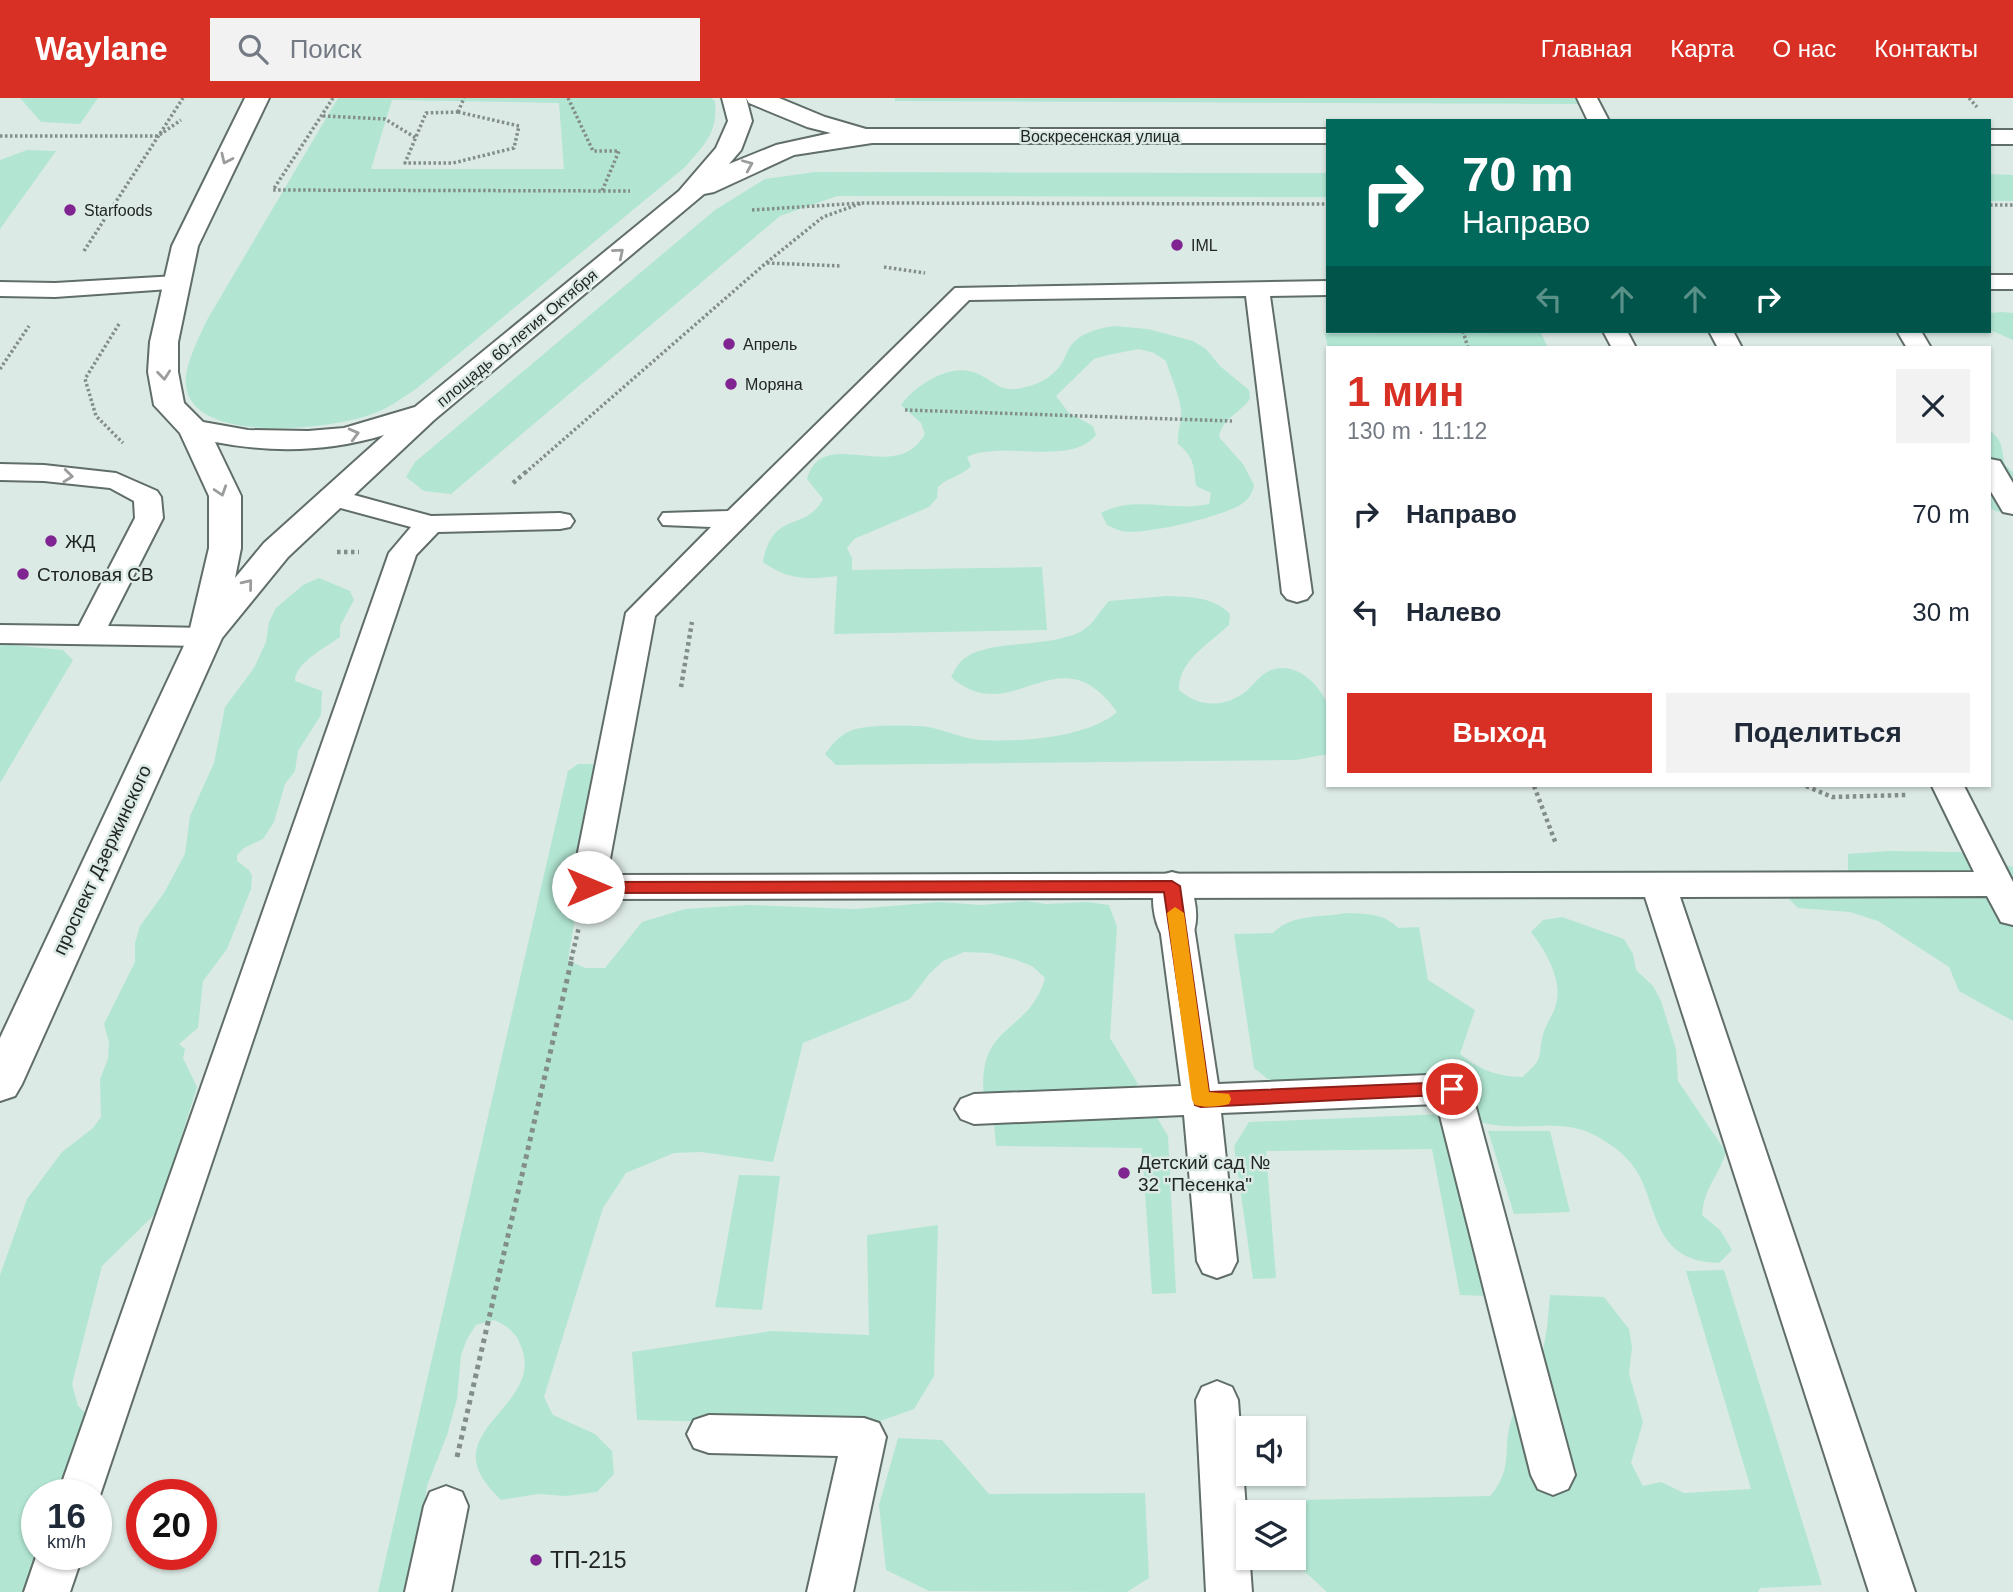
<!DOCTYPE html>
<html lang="ru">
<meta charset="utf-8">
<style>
body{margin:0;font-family:Helvetica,sans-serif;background:#f2f2f3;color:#1f2937;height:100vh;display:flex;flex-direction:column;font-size:26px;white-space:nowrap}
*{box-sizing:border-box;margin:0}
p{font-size:23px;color:#747a83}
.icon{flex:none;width:38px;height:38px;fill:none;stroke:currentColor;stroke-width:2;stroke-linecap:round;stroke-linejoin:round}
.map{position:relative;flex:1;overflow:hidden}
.sheet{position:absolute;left:1326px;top:248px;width:665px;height:441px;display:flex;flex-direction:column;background:#fff;border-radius:0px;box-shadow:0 2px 5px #0004}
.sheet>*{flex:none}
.banner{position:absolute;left:1326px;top:21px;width:665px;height:214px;border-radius:0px;box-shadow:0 2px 5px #0004;background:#00695c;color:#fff;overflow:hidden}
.tools{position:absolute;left:1236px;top:1318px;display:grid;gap:14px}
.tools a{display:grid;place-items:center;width:70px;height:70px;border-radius:0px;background:#fff;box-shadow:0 2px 5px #0004;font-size:35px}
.speed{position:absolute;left:21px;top:1381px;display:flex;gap:14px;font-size:35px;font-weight:700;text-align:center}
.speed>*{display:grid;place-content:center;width:91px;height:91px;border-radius:50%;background:#fff;box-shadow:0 2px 5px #0004;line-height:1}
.speed small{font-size:18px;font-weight:400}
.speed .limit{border:10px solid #d22;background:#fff;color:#111}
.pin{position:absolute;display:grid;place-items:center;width:60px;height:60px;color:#fff;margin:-30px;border:4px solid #fff;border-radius:50%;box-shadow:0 2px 7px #0007}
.me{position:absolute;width:77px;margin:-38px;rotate:90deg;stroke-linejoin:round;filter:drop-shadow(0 0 5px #0008)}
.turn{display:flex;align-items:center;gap:24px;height:147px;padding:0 21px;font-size:32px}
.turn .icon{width:91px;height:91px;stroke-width:2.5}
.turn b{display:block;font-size:49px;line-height:60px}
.lanes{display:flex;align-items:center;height:66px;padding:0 21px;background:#0003;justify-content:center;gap:35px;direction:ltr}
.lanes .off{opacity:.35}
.round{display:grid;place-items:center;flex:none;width:74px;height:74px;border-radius:0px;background:#f2f2f3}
.headline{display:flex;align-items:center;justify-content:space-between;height:119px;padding:0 21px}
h1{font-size:42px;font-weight:700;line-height:52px;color:#d93025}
.primary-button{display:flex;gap:14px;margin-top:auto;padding:14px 21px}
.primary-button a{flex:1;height:80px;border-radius:0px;background:#d93025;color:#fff;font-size:28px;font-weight:700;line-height:80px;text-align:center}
.primary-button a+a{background:#f2f2f3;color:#1f2937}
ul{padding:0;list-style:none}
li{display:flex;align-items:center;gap:21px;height:98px;padding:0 21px}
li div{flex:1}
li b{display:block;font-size:26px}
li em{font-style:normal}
header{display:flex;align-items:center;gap:42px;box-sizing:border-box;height:98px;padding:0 35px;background:#d93025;color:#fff}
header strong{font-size:33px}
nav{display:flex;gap:38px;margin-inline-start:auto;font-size:24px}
.search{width:490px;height:63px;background:#f2f2f3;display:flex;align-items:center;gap:18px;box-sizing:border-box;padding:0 24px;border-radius:0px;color:#747a83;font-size:26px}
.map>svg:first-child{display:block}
.green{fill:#b2e6d3;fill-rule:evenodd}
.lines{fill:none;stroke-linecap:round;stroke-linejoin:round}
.lane-casing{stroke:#606d68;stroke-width:4}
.street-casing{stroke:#606d68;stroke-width:4}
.primary-casing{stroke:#606d68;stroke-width:4}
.path-far2{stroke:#838d89;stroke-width:3.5;stroke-dasharray:2.5 2.5;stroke-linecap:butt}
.path-far1{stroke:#838d89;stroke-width:4.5;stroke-dasharray:3.5 3.5;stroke-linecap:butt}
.path{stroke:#838d89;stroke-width:5;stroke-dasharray:4.5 4.5;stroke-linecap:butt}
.lane{fill:#fff;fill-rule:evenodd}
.street{fill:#fff;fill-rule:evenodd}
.primary{fill:#fff;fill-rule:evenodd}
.oneway{stroke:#9b9d9c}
.route{fill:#d93025;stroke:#8d1f18;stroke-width:2}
.slow{fill:#f59e0b}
.poi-dot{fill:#802491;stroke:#dceae5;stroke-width:2.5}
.labels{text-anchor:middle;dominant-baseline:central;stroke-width:5;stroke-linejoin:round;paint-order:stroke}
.far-street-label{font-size:16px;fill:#212624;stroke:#dceae5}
.far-poi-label{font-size:16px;fill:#212624;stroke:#dceae5;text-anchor:start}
.poi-label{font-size:19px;fill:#212624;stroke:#dceae5;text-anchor:start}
.street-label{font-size:19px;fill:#212624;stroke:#dceae5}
.near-poi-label{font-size:23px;fill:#212624;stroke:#dceae5;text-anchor:start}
</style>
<header>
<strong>Waylane</strong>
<div class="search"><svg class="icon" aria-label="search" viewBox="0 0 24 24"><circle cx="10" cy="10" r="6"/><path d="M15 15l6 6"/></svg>Поиск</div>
<nav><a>Главная</a><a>Карта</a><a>О нас</a><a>Контакты</a></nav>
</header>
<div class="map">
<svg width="2013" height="1494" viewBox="0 0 2013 1494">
<rect width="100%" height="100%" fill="#dceae5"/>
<path class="green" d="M 20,0 L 98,0 L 80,26 L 41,24 Z
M 338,0 L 711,0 L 715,3 C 718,35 705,46 685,69 L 416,291 C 401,301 386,312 369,317 C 331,331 201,346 187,293 C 181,271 199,241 207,222 ZM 392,2 L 559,5 L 564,71 L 371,71 Z
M 895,0 L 1575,0 L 1578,6 L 895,3 Z
M 27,52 L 56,53 L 0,131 L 0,62 Z
M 815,74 L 1328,75 L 1328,99 L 837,98 L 780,118 L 451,396 L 424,393 L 406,379 L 415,364 L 715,112 L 765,81 Z
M 1990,76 L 2013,77 L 2013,103 L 1990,103 Z
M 2002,214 L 2013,215 L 2013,242 L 1990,232 L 1990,215 Z
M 1115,228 L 1148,231 L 1193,243 L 1206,251 L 1220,268 L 1249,292 L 1250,301 C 1240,315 1222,321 1219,339 L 1243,366 L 1254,387 C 1252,395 1250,400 1243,405 C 1226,418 1142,438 1122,433 C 1117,432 1112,429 1107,427 L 1101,415 C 1133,397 1173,414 1209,406 L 1211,395 L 1196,388 C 1194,368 1194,359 1178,346 C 1177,334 1182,323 1181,312 C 1179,295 1171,280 1166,263 L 1154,255 L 1139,251 L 1108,257 L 1094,261 L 1056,298 L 1069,315 L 1093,328 L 1096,337 C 1070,369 1002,342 967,359 L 971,368 C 961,379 948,379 938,389 L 937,400 L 929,409 L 854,441 L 847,450 L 852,460 L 852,472 L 1042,469 L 1047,532 L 834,536 L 837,478 C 808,482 788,482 763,464 C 773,411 805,435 823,401 L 807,381 C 823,325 895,389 925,336 L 921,325 L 901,307 C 915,287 951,264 976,275 C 997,284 1000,296 1026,289 C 1042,285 1056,277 1064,261 C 1067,255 1069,248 1075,243 C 1086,233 1101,230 1115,228 Z
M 1541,235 L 1548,250 L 1328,250 L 1325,236 Z
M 1990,333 C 2004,343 2001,351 2005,367 L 2013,374 L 2013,416 L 1995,413 L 1990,409 Z
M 319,480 L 350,493 L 354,502 L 340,528 L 340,539 C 326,550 295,564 295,583 L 322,593 L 321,617 L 298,653 L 295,673 L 285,686 L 274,724 L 263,741 L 244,750 L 237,757 L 237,763 L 249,772 L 252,778 L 251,791 L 227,851 L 203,883 L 198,930 L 179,946 L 185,951 L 183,960 L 197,989 L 158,1113 L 102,1168 L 72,1286 L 78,1308 L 93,1322 L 68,1396 L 37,1396 L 37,1456 L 48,1456 L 35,1494 L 0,1494 L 0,1177 L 27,1101 L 62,1054 L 93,1030 L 101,1019 L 100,981 L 108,961 L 109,944 L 104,926 L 135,864 L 135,845 L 140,828 L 164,795 L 185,756 L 190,718 L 214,665 L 225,609 L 254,570 L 266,544 L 269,524 L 276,510 L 303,487 Z
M 1166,498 C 1190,499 1212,498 1230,516 L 1229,527 C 1210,545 1178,563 1179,592 C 1199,609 1222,610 1244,595 C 1253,588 1259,578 1269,573 C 1294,562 1318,584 1328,607 C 1332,616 1328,645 1328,656 L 1296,662 L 836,667 L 825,656 C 831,648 838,639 848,634 C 862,626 912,627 928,629 C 946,632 963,641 981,642 C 1019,644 1088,640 1117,614 C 1058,531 1013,634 951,579 C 956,570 959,563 968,558 C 994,542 1046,550 1080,534 C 1095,526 1098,514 1109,503 Z
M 0,546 L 63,552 L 73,562 L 0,685 Z
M 578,666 L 592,666 L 600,672 L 568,862 L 585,870 L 605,870 L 642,824 L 685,811 L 749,807 L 854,811 L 940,804 L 981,807 L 1026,803 L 1046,806 L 1088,804 L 1109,807 L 1117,829 L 1110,940 L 1138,986 L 1125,997 L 984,999 C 976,925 1030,936 1045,880 L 1032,868 L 1013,861 L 990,855 L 964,854 L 943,863 L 930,875 L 910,901 L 803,945 L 773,1064 L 701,1054 L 674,1055 L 626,1075 L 603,1110 L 544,1299 L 553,1317 L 595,1336 L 612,1353 L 614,1376 L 597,1394 L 566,1398 L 538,1396 L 501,1402 C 489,1390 474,1374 476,1356 C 479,1320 538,1295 522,1251 C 517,1235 509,1229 494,1222 L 476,1227 L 467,1241 L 461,1257 L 457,1301 L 447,1337 L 427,1388 L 410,1494 L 378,1494 L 568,673 Z
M 1888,753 L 1959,754 L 2013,769 L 2013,923 L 1959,893 L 1949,869 L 1878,823 L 1850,814 L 1798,810 L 1780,792 L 1848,774 L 1848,756 Z
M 1347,815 C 1367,816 1384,815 1398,830 L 1419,829 L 1428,882 L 1475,912 L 1460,956 C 1480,972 1496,978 1522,979 C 1549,957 1535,957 1545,931 C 1548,923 1554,915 1556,906 C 1563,882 1545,852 1531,834 L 1543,822 L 1562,819 L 1624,841 L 1633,856 L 1636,872 L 1653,888 L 1661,903 L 1676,951 L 1678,983 L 1726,1054 C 1718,1080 1705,1087 1702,1117 L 1720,1132 L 1732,1152 L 1719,1165 C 1711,1164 1701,1164 1693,1161 C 1656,1148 1655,1109 1640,1079 C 1633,1066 1624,1056 1612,1048 C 1570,1016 1541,1033 1495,1027 C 1471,1024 1446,1011 1426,999 L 1278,989 L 1254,970 L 1234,836 L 1273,835 C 1292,815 1322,820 1347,815 Z
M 1155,1016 L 1168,1038 L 1176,1195 L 1152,1196 L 1142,1050 L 996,1048 L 994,1025 Z
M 1446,1016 L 1488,1198 L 1460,1197 L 1432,1051 L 1266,1053 L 1276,1180 L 1253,1181 L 1234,1048 L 1249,1024 Z
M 1488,1033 L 1550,1033 L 1570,1114 L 1514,1116 Z
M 739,1077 L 780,1078 L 762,1212 L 715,1209 Z
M 938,1127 L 934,1278 L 914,1311 L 869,1327 L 637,1322 L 632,1254 L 772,1233 L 869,1237 L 867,1137 Z
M 1724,1172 L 1822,1487 L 1760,1490 L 1758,1494 L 1327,1494 L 1302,1471 L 1299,1402 L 1490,1398 C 1516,1369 1500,1347 1514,1314 L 1533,1309 L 1547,1230 L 1550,1197 L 1604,1199 L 1629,1231 L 1632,1249 L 1629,1276 L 1643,1324 L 1631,1365 L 1643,1388 L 1661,1384 L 1684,1395 L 1751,1391 L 1686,1173 Z
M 898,1340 L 942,1342 L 989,1396 L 1145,1395 L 1149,1480 L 1127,1494 L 929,1493 L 886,1472 L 879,1407 Z"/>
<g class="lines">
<g class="lane-casing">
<path id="lane" d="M 1577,0 L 1597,0 L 1609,23 L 1588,23 Z
M 1990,177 L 2013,177 L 2013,191 L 1990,191 Z
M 176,178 L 184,180 L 188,185 L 184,190 L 55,199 L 0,198 L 0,184 L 55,185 Z
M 1328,183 L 1328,197 L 1270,198 L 1312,495 L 1307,501 L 1297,504 L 1287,501 L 1282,495 L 1246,198 L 969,202 L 655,518 L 607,777 L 1974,774 L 1932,688 L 1964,688 L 2013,784 L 2013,827 L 2001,824 L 1987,798 L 1680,799 L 1915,1494 L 1869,1494 L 1645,799 L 588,801 L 576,798 L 571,789 L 626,515 L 711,429 L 663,427 L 659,421 L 663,415 L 728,413 L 955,190 Z
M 1603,233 L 1627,233 L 1636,250 L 1612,250 Z
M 1709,233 L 1733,233 L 1742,250 L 1718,250 Z
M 1897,233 L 1921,233 L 1931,250 L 1907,250 Z
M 1990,361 L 2000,363 L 2013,385 L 2013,416 L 2003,414 L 1990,392 Z
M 0,366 L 44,367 L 116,375 L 157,393 L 161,399 L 163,420 L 108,528 L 205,530 L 216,532 L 220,539 L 216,546 L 205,548 L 0,545 L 0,527 L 79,528 L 135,420 L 134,403 L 110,390 L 44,383 L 0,382 Z
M 332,391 L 431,418 L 560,415 L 570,417 L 574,423 L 570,429 L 560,431 L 438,434 L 416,457 L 96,1409 L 96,1396 L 58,1396 L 389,455 L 411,429 L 322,405 L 318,399 L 322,393 Z
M 1177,816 L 1189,820 L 1194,829 L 1218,986 L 1452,976 L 1465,981 L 1471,991 L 1575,1377 L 1568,1391 L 1553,1397 L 1538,1391 L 1531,1377 L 1437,1006 L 1221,1015 L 1237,1163 L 1231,1175 L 1217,1180 L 1203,1175 L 1197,1163 L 1184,1017 L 974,1026 L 961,1021 L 955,1011 L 961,1001 L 974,996 L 1181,988 L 1160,829 L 1165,820 Z
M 1217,1283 L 1232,1289 L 1238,1302 L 1252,1494 L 1206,1494 L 1196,1302 L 1202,1289 Z
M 709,1317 L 864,1320 L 879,1325 L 886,1339 L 853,1494 L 807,1494 L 838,1358 L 709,1355 L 694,1350 L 687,1336 L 694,1322 Z
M 446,1388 L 462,1394 L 468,1408 L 451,1494 L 405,1494 L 424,1408 L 430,1394 Z
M 37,1456 L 83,1456 L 70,1494 L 24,1494 Z"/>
</g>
<g class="street-casing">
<path id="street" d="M 1172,774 L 1186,778 C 1195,795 1201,823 1191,839 L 1177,843 L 1163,839 C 1153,823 1149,795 1158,778 Z"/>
</g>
<g class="primary-casing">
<path id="primary" d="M 245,0 L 269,0 L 198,148 L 178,244 L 178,274 L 184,305 L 203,324 L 248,332 L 308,333 L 344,330 L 415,309 L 679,93 L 716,50 L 728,23 L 722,0 L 779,0 L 825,19 L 866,31 L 1328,31 L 1328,45 L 872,45 L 794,57 L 714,94 L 704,96 L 434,322 L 288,459 L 222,540 L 22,986 L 15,998 L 0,1003 L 0,940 L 188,539 L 209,450 L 209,398 L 180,335 L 154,307 L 148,274 L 150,244 L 172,148 ZM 746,0 L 749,5 L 807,29 L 831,35 L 776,47 L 729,66 L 741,52 L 752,23 ZM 384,337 L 264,445 L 235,480 L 241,450 L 241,398 L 215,344 C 272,355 328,354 384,337 Z
M 1990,32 L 2013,32 L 2013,46 L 1990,46 Z"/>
</g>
<path class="path-far2" d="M 333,0 L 273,92 L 630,93
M 568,0 L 593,53 L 619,53 L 602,93
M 1969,0 L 1977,9
M 458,14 L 519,28 L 514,50 L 453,65 L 405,65 L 426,15 Z
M 458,14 L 464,0
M 323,18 L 385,21 L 416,40
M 0,38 L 158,38 L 181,22
M 1990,107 L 2013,107
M 752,112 L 862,105 L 1328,106
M 84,153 L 183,0
M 767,165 L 842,168
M 884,169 L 925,175
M 119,226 L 85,281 L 96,318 L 123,345
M 1463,233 L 1468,250
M 0,271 L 29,228
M 905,312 L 1232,323
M 525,375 L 766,165 L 823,119 L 862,105"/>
<path class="path-far1" d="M 513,385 L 527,373
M 337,454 L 359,454
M 681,589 L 692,524
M 1534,688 L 1556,746
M 1806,688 L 1832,699 L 1906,697
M 571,862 L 579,829"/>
<path class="path" d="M 457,1359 L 572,860"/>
<use href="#lane" class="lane"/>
<use href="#street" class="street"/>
<use href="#primary" class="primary"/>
</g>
<defs><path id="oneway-chevron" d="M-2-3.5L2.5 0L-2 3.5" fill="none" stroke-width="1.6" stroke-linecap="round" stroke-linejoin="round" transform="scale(1.75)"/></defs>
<g class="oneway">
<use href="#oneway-chevron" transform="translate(226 61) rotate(115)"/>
<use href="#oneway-chevron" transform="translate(748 67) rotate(-23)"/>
<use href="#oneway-chevron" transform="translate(619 155) rotate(-40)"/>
<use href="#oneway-chevron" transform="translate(164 277) rotate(84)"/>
<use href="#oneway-chevron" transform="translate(354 336) rotate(-15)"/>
<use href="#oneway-chevron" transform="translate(68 378) rotate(6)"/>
<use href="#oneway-chevron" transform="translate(221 393) rotate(72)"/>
<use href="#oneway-chevron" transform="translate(248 486) rotate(-51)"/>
</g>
<path class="route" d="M 1172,783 L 1180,788 L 1209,994 L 1452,984 L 1458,986 L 1461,991 L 1458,996 L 1201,1009 L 1195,1007 L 1164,794 L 588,795 L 580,789 L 588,784 Z"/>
<path class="slow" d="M 1175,809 L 1184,815 L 1209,994 L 1229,996 L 1231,1001 L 1229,1006 C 1218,1009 1205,1010 1195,1007 L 1192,1002 L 1167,815 Z"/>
<g class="poi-dot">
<circle cx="70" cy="112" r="7"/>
<circle cx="1177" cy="147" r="7"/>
<circle cx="729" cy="246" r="7"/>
<circle cx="731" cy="286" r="7"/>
<circle cx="51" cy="443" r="7"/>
<circle cx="23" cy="476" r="7"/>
<circle cx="1124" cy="1075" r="7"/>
<circle cx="536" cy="1462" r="7"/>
</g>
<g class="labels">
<g class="far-street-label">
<text x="1100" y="38">Воскресенская улица</text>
<text transform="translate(517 240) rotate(-40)">площадь 60-летия Октября</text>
</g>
<g class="far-poi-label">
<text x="84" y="112">Starfoods</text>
<text x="1191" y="147">IML</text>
<text x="743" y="246">Апрель</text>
<text x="745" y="286">Моряна</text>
</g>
<g class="poi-label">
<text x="65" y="443">ЖД</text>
<text x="37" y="476">Столовая СВ</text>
<text x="1138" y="1064">Детский сад №<tspan x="1138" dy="22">32 "Песенка"</tspan></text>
</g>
<g class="street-label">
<text transform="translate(102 762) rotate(-65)">проспект Дзержинского</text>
</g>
<g class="near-poi-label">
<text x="550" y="1462">ТП-215</text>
</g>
</g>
</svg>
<div class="tools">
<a><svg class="icon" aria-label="sound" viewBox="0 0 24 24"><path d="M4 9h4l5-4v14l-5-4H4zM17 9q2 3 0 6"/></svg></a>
<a><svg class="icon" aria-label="layers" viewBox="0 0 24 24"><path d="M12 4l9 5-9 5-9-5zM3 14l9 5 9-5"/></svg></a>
</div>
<div class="speed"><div>16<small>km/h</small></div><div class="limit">20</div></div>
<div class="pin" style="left:1452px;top:991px;background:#d93025"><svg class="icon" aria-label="arrive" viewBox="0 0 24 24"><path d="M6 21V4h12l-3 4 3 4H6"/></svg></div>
<svg class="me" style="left:588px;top:789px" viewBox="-20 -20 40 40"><circle r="19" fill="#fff"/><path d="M0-13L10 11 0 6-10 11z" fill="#d93025"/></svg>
<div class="banner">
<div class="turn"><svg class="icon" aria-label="right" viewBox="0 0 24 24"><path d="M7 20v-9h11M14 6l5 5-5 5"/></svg><div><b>70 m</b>Направо</div></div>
<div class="lanes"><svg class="icon off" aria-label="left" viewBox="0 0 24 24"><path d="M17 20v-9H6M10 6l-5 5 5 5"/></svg><svg class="icon off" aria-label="ahead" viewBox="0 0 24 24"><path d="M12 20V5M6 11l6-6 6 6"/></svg><svg class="icon off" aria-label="ahead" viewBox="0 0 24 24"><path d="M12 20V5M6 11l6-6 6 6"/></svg><svg class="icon" aria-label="right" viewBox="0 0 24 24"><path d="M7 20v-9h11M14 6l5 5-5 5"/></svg></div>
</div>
<section class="sheet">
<div class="headline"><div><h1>1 мин</h1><p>130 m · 11:12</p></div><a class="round"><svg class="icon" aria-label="close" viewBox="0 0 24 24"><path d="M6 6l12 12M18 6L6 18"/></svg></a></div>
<ul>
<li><svg class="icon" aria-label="right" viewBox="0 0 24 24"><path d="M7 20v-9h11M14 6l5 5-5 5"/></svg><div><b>Направо</b></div><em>70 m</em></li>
<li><svg class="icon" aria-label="left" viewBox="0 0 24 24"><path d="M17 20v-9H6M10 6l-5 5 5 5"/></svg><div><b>Налево</b></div><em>30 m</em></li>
</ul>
<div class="primary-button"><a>Выход</a><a>Поделиться</a></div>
</section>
</div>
